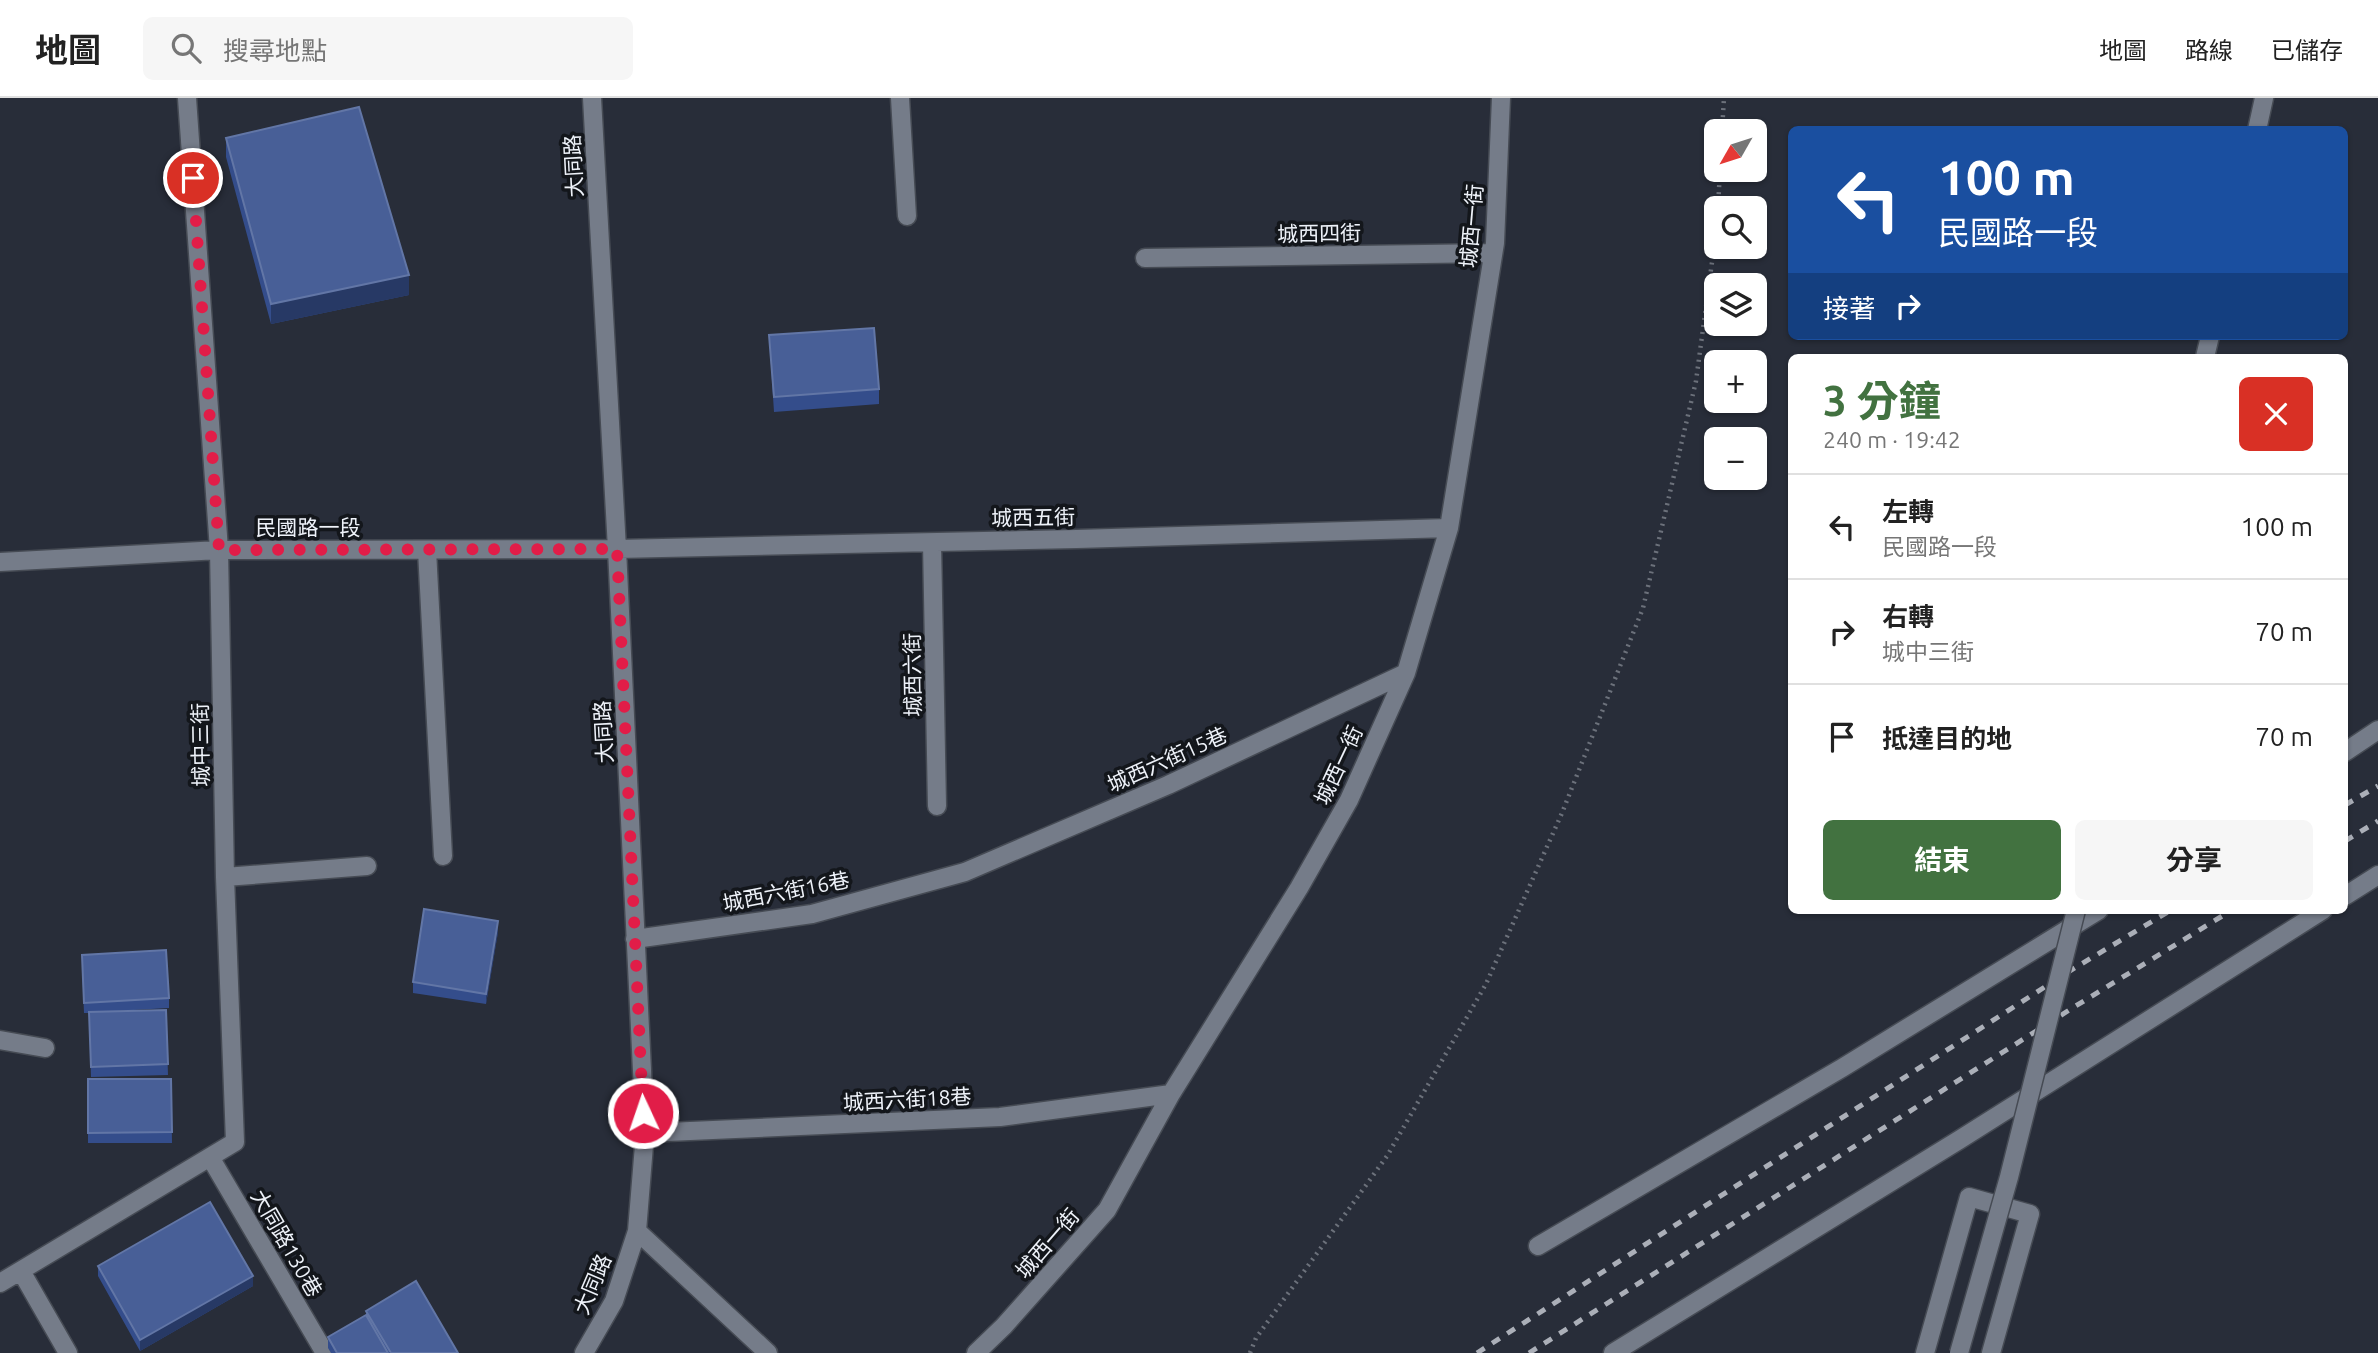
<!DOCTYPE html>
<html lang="zh-TW">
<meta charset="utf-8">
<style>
body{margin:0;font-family:Ubuntu,"Noto Sans TC",sans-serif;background:#f6f6f6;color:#222;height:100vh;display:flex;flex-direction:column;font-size:26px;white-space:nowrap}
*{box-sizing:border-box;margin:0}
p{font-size:23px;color:#767676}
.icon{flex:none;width:38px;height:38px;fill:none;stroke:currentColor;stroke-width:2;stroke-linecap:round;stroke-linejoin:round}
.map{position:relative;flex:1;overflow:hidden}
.side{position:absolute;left:1788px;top:256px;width:560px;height:560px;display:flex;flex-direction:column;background:#fff;border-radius:10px;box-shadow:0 2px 5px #0004}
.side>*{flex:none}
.hud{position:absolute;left:1788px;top:28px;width:560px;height:214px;border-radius:10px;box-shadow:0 2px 5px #0004;background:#1a4fa0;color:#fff;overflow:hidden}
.needle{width:46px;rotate:231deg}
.buttons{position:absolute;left:1704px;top:21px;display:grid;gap:14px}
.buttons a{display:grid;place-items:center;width:63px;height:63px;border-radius:10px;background:#fff;box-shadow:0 2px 5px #0004;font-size:35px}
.pin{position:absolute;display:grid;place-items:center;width:60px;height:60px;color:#fff;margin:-30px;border:4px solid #fff;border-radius:50%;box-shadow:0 2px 7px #0007}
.me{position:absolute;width:77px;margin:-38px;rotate:357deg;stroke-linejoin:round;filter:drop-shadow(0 0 5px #0008)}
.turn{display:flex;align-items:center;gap:24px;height:147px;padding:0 35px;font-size:32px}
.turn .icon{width:91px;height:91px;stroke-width:2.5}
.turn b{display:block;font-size:49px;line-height:60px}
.then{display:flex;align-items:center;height:66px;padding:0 35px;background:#0003;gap:14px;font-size:26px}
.round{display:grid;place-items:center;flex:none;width:74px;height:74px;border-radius:10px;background:#f6f6f6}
.overview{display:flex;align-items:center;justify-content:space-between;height:119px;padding:0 35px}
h1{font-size:42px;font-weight:700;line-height:52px;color:#427240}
.button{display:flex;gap:14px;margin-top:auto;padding:14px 35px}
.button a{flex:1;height:80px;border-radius:10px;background:#427240;color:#fff;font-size:28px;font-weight:700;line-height:80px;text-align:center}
.button a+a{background:#f6f6f6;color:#222}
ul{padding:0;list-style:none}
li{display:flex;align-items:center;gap:21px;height:105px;padding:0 35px;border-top:2px solid #e0e0e0}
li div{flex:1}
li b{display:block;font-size:26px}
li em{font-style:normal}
header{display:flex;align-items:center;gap:42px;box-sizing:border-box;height:98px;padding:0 35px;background:#fff;border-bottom:2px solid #e0e0e0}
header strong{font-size:33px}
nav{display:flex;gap:38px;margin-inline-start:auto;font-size:24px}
.search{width:490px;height:63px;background:#f6f6f6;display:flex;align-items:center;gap:18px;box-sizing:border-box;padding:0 24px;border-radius:10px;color:#767676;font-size:26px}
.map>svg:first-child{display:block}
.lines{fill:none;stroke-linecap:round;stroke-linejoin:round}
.minor-casing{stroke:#464b54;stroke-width:21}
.path{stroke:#6c717b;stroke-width:4.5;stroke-dasharray:2 5;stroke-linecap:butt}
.minor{stroke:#757c89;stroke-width:18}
.rail{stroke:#abafb8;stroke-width:5;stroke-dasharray:9 9;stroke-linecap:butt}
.minor-bridge-casing{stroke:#464b54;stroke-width:21;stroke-linecap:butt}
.minor-bridge{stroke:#757c89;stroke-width:18}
.wall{fill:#344d8b}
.shaded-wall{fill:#273965}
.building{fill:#485f97;stroke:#6276a6;stroke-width:2}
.route{stroke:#e11d48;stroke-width:12;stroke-dasharray:0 21.6}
.labels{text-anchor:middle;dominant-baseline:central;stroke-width:7;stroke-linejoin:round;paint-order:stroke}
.street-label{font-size:21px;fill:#eef2f9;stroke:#13161b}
</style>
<header>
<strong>地圖</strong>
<div class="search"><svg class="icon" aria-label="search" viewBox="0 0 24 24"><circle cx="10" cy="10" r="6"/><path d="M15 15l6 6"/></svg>搜尋地點</div>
<nav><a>地圖</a><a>路線</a><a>已儲存</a></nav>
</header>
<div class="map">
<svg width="2378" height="1255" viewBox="0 0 2378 1255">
<rect width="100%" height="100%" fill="#282d39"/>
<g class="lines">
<g class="minor-casing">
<path id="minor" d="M 900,0 L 907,118
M 2257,32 L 2264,0
M 1145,160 L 1493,155
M 2205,259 L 2210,238
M 932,445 L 937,708
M 427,452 L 443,758
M 0,464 L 219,452 L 617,451 L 1077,441 L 1449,430
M 2345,654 L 2378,632
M 225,779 L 367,768
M 2345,798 L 2378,777
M 635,841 L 812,816 L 965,774 L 1168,687 L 1406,575
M 0,942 L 45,950
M 645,1035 L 1000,1019 L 1171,996
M 210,1059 L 325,1255
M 637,1133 L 768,1255
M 1538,1148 L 1842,970 L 2099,812
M 21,1173 L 68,1255
M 0,1185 L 235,1044 L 225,779 L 219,452 L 187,0
M 584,1255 L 614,1203 L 637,1133 L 645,1035 L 617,451 L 592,0
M 976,1255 L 1004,1228 L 1107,1112 L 1171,996 L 1299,790 L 1349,702 L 1406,575 L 1449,430 L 1495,145 L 1501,0
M 1613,1255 L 1959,1042 L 2323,812
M 1925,1255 L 1969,1099 L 2030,1116 L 1991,1255"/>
</g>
<path class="path" d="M 1722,33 L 1724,0
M 1718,110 L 1720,72
M 1250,1255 L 1256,1240 L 1387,1058 L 1486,886 L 1562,715 L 1643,510 L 1696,283 L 1717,127"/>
<use href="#minor" class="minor"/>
<path class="rail" d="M 2345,707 L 2378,688
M 2345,743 L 2378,723
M 1477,1255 L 2068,874 L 2171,812
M 1529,1255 L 2074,909 L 2232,812"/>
<g class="minor-bridge-casing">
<path id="minor-bridge" d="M 1959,1255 L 2009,1079 L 2076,812"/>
</g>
<use href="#minor-bridge" class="minor-bridge"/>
</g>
<path class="wall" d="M 226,40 L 409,197 L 271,226 L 226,59 Z
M 769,237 L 879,291 L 879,306 L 774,314 Z
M 498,834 L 486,906 L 413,895 L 413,884 Z
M 82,868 L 169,900 L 169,910 L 116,913 L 166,912 L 168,977 L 91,979 L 89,915 L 84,915 Z
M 88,981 L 171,981 L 172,1045 L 88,1045 Z
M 98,1168 L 253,1188 L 140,1253 L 98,1178 Z
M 366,1213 L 458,1255 L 331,1255 L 328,1250 L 328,1239 L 366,1217 Z"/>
<path class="shaded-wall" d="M 409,177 L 409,197 L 271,226 L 271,206 Z
M 498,823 L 498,834 L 486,906 L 486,896 Z
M 253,1178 L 253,1188 L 140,1253 L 140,1242 Z"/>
<path class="building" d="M 359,9 L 409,177 L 271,206 L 226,40 Z
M 874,230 L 879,291 L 774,299 L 769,237 Z
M 424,811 L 498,823 L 486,896 L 413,884 Z
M 166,852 L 169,900 L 84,905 L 82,857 Z
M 166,912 L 168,966 L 91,969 L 89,914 Z
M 88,981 L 171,981 L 172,1034 L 88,1035 Z
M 210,1104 L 253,1178 L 140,1242 L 98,1168 Z
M 416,1183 L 458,1255 L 391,1255 L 366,1213 Z
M 366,1217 L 388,1255 L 337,1255 L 328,1239 Z"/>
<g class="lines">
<path class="route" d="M 193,80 L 219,452 L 617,451 L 643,1015"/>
</g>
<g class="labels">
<g class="street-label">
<text transform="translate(573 68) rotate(-93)">大同路</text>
<text transform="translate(1471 128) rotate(-85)">城西一街</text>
<text transform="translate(1319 135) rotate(-1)">城西四街</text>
<text transform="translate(1033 419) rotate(-1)">城西五街</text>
<text x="308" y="429">民國路一段</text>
<text transform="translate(912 577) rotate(-91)">城西六街</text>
<text transform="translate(603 634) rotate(-93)">大同路</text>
<text transform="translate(200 647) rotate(-91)">城中三街</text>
<text transform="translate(1167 661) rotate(-24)">城西六街15巷</text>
<text transform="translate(1338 667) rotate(-65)">城西一街</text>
<text transform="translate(786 793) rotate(-11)">城西六街16巷</text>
<text transform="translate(907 1001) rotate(-3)">城西六街18巷</text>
<text transform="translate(287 1145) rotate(60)">大同路130巷</text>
<text transform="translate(1047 1145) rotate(-49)">城西一街</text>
<text transform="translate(592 1186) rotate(-67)">大同路</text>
</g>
</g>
</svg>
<div class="buttons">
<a><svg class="needle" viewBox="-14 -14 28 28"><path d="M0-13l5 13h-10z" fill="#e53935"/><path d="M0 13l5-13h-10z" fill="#767676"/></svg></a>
<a><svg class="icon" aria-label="search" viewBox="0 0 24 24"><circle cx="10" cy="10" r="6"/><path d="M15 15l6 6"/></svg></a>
<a><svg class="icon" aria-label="layers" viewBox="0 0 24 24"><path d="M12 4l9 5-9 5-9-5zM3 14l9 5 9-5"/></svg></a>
<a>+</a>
<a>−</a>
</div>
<div class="pin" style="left:193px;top:80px;background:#d93025"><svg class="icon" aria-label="arrive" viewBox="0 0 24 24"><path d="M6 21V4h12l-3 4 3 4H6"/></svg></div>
<svg class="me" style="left:643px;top:1015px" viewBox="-20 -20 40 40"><circle r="17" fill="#e11d48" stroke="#fff" stroke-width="3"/><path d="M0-11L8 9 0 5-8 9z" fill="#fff"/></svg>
<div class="hud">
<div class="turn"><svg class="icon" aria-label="left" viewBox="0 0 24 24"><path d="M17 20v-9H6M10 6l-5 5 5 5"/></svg><div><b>100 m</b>民國路一段</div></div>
<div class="then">接著<svg class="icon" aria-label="right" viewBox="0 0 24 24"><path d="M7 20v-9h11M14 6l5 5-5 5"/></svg></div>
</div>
<section class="side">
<div class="overview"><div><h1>3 分鐘</h1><p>240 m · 19:42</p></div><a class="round" style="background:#d93025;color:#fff"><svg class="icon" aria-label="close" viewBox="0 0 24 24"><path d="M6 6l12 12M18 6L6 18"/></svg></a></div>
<ul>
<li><svg class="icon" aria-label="left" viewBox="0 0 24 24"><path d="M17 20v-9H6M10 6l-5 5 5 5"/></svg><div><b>左轉</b><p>民國路一段</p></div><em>100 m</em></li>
<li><svg class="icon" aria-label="right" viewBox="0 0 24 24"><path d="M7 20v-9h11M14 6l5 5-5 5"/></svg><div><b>右轉</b><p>城中三街</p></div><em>70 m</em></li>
<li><svg class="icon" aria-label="arrive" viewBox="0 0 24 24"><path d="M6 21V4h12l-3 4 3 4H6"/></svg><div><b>抵達目的地</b></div><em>70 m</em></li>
</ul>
<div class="button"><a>結束</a><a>分享</a></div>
</section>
</div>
